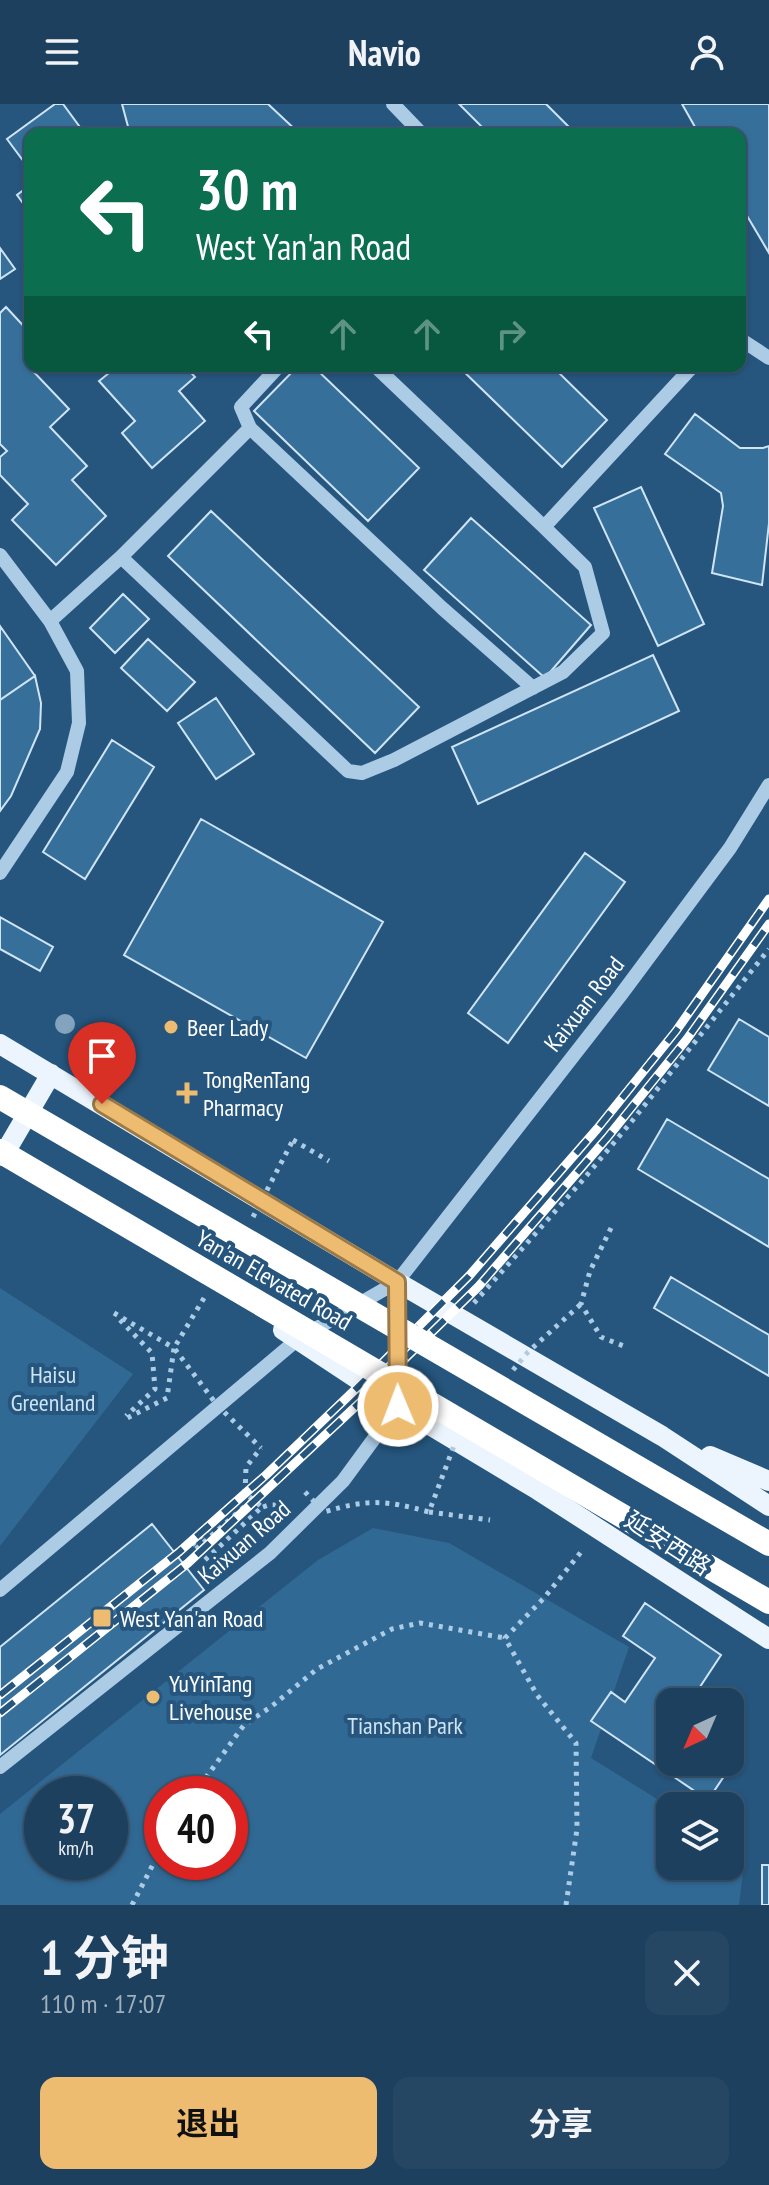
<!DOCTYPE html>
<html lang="zh">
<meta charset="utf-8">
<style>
body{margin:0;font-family:"PT Sans Narrow","Noto Sans SC",sans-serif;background:#254764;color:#f1f3f6;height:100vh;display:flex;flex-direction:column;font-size:30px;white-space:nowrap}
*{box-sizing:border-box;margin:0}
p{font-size:26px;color:#a0afbc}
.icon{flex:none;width:44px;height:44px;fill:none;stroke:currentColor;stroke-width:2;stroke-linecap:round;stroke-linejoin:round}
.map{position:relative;height:1801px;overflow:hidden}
.side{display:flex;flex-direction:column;background:#1c405e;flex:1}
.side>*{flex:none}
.banner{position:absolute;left:24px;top:24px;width:722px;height:244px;border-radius:16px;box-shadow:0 2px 6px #0004,0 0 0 2px #3a5973;background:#0b6e4f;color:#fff;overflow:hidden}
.needle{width:52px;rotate:224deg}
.buttons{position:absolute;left:656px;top:1584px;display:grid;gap:16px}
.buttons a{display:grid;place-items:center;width:88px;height:88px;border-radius:16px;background:#1c405e;box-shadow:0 2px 6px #0004,0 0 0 2px #3a5973;font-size:40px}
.speed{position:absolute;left:24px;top:1672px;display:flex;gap:16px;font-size:40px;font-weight:700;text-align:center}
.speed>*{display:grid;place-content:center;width:104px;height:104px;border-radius:50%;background:#1c405e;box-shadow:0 2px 6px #0004,0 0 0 2px #3a5973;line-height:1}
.speed small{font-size:20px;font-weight:400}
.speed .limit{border:12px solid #d22;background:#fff;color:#111}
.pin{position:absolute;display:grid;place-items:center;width:68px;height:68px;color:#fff;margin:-82px -34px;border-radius:50% 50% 50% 0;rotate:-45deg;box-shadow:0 0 8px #0007}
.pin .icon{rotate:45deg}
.me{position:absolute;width:88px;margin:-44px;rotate:359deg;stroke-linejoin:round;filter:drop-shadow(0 0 6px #0008)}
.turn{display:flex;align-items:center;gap:28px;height:168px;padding:0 40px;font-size:36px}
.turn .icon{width:104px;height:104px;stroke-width:2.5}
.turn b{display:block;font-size:56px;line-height:68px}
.lanes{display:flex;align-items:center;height:76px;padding:0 40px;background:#0003;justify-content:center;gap:40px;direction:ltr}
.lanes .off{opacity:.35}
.round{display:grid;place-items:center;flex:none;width:84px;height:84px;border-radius:16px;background:#254764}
.head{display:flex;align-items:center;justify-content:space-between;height:136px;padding:0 40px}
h1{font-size:48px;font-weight:700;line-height:60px}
.primary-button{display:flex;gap:16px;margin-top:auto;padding:16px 40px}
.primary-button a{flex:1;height:92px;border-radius:16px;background:#eebc71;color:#111;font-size:32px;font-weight:700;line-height:92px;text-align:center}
.primary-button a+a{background:#254764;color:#f1f3f6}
header{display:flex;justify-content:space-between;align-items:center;height:104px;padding:0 40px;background:#1c405e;font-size:36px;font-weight:700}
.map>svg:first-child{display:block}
.green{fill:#316995;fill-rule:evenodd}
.building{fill:#376f9b;stroke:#cfe4f4;stroke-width:2}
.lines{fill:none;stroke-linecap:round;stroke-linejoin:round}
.path{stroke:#accce5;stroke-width:5;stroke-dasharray:4 6;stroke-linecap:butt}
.minor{stroke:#accce5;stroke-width:14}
.major{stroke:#ecf5fd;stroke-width:20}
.rail-casing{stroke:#fff;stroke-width:9}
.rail{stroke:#26567e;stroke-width:6;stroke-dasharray:18;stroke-linecap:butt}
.path-bridge{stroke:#accce5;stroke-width:5;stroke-dasharray:4 6;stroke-linecap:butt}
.highway-bridge{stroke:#fff;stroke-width:24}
.tree{fill:#83a4bf}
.route-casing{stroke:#9b7a49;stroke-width:20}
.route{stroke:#eebc71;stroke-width:14}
.poi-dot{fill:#eebc71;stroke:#26567e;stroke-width:3}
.labels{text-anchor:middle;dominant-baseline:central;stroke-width:8;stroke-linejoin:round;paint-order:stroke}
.street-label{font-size:24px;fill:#fff;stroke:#26567e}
.poi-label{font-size:24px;fill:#fff;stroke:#26567e;text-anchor:start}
.park-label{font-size:24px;fill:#cfe4f4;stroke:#26567e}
</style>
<header><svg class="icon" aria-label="menu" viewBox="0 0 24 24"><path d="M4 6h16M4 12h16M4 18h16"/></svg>Navio<svg class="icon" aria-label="person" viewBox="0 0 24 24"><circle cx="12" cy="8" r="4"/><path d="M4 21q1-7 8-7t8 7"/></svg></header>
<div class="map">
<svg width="769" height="1801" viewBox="0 0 769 1801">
<rect width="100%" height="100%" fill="#26567e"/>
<path class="green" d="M 0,1184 L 133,1270 L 0,1442 Z
M 373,1424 L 449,1439 L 629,1543 L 591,1654 L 670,1703 L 670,1762 L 730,1762 L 730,1741 L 745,1751 L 739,1801 L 0,1801 L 0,1710 L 318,1456 ZM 42,1690 L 110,1690 L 110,1758 L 42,1758 ZM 162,1690 L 230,1690 L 230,1758 L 162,1758 Z"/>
<path class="building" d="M 55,0 L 63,0 L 85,30 L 30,30 L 30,66 L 7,35 Z
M 122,0 L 268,0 L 300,30 L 130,30 Z
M 459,0 L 546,0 L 576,30 L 489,30 Z
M 682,0 L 769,0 L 769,149 L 740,100 L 740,30 L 699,30 Z
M 30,81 L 30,109 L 17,91 Z
M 0,144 L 15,165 L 0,175 Z
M 6,203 L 30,229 L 30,262 L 32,262 L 30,264 L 69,305 L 50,323 L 87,362 L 72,376 L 106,412 L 56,461 L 12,416 L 28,400 L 0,371 L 0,353 L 7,347 L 0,340 L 0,209 Z
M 111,262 L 185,262 L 195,273 L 179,287 L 205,317 L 152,364 L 122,329 L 135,317 L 99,277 L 114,265 Z
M 298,262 L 313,262 L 419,364 L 368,417 L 254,307 Z
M 458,262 L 552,262 L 607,316 L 562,363 Z
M 695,310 L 740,344 L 763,344 L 769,342 L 769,419 L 762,481 L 712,469 L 723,402 L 721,389 L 665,350 Z
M 641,383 L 704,520 L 658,542 L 594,404 Z
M 211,407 L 419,603 L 375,649 L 168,452 Z
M 471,414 L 591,521 L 545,574 L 424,466 Z
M 123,490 L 149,515 L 115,549 L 90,524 Z
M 0,522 L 35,572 L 0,596 Z
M 148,535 L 195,578 L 167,607 L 121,564 Z
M 653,551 L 679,607 L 478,700 L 452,643 Z
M 35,572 L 41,599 L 40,625 L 11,692 L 0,707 L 0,596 Z
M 216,594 L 254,650 L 216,675 L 178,619 Z
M 112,636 L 154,663 L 85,775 L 43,748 Z
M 201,715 L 383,818 L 306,954 L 124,851 Z
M 585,749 L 625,778 L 508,939 L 468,909 Z
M 0,813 L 53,843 L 40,867 L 0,845 Z
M 739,915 L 769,933 L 769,1002 L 708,966 Z
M 667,1015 L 769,1075 L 769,1143 L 638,1065 Z
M 671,1173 L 769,1231 L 769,1272 L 654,1204 Z
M 152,1420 L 204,1486 L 0,1651 L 0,1543 Z
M 645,1499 L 721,1551 L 690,1598 L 670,1598 L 670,1658 L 730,1658 L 730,1648 L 737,1653 L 708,1696 L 591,1617 L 611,1588 L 625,1598 L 655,1554 L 623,1532 Z
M 762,1761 L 769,1761 L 769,1801 L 762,1801 Z"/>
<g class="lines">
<path class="path" d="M 293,1036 L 329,1057
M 611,1124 L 590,1167 L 581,1200 L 601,1233 L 626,1243
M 474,1199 L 582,1077 L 632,1017 L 769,845
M 114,1209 L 174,1244 L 167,1294 L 123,1316
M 120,1216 L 152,1249 L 155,1285 L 126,1312
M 245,1389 L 246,1363 L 261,1344
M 263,1403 L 269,1401 L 288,1401
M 429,1408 L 490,1416
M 192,1441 L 245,1389 L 262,1403 L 205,1456
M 196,1445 L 251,1397
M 194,1690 L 244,1621 L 272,1602 L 317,1565 L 392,1525 L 420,1519 L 505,1534
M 132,1801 L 162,1743
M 566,1801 L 577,1725 L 576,1639 L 537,1591 L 505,1534 L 544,1494 L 581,1448"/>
<path class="minor" d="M 393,0 L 422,30
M 740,235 L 769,254
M 375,262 L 544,423 L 693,262
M 250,324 L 241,303 L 279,262
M 0,451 L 50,517 L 77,567 L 79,619 L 67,668 L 0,769
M 50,517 L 121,453
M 533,584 L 442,504 L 250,324 L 121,453 L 348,667 L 362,669 L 394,656 L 563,568 L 603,529 L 585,463 L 544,423
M 0,1486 L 298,1235 L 397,1178 L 620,892 L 730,744 L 769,681
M 0,1663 L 270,1449 L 343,1377 L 398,1302 L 397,1178"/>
<path class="major" d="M 0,940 L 397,1178 L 662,1332 L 769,1402
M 3,1052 L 51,970
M 283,1226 L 398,1302 L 538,1386 L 769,1535
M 710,1352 L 769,1377"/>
<g class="rail-casing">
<path id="rail" d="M 0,1591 L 179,1448 L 266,1371 L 361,1280 L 469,1172 L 597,1025 L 676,927 L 769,795
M 0,1609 L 188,1459 L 369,1290 L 479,1182 L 607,1034 L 687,935 L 769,820"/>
</g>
<use href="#rail" class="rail"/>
<path class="path-bridge" d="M 253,1113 L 293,1036
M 204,1194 L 174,1244 L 217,1301 L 261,1344
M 513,1266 L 528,1248 L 581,1200
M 305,1388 L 324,1408 C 367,1395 386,1396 429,1408 L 455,1339"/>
<path class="highway-bridge" d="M 0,993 L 769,1440
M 0,1047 L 769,1498"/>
</g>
<g class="tree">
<circle cx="65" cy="920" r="10"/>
<circle cx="104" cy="944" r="10"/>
</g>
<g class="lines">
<g class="route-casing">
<path id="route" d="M 102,1000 L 397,1178 L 398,1302"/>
</g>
<use href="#route" class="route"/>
</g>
<g class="poi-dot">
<circle cx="171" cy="923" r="8"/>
<path d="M183 977h8v8h8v8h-8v8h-8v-8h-8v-8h8z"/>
<rect x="92" y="1504" width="20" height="20" rx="4"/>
<circle cx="153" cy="1593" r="8"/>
</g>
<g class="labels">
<g class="street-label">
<text transform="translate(584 900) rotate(-52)">Kaixuan Road</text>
<text transform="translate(274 1176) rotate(30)">Yan'an Elevated Road</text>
<text transform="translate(244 1438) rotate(-41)">Kaixuan Road</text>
<text transform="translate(668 1439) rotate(33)">延安西路</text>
</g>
<g class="poi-label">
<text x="187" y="923">Beer Lady</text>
<text x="203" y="975">TongRenTang<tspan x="203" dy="28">Pharmacy</tspan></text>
<text x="120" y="1514">West Yan'an Road</text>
<text x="169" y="1579">YuYinTang<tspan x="169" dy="28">Livehouse</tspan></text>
</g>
<g class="park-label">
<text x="53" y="1270">Haisu<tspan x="53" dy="28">Greenland</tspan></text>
<text x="405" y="1621">Tianshan Park</text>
</g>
</g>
</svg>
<div class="buttons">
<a><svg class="needle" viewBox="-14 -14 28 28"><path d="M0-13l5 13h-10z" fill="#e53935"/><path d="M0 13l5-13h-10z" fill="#a0afbc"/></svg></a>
<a><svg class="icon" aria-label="layers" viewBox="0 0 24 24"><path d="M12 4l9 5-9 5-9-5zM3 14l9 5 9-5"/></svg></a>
</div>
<div class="speed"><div>37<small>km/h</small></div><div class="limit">40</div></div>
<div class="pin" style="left:102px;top:1000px;background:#d93025"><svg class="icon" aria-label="arrive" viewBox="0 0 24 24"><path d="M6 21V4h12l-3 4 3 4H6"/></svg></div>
<svg class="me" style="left:398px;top:1302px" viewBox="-20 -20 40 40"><circle r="17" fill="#eebc71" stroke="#fff" stroke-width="3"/><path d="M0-11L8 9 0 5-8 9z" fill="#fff"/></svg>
<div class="banner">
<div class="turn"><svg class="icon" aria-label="left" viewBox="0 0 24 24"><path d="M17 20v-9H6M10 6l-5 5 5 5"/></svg><div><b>30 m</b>West Yan'an Road</div></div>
<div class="lanes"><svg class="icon" aria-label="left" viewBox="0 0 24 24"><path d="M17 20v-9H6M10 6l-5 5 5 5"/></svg><svg class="icon off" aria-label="ahead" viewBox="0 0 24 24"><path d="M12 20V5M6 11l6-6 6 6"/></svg><svg class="icon off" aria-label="ahead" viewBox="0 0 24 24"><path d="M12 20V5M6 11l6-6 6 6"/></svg><svg class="icon off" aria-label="right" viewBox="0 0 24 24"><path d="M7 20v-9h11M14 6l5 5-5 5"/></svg></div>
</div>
</div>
<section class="side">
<div class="head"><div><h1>1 分钟</h1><p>110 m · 17:07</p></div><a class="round"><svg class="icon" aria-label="close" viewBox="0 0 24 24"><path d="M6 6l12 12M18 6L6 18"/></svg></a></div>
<div class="primary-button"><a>退出</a><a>分享</a></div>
</section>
